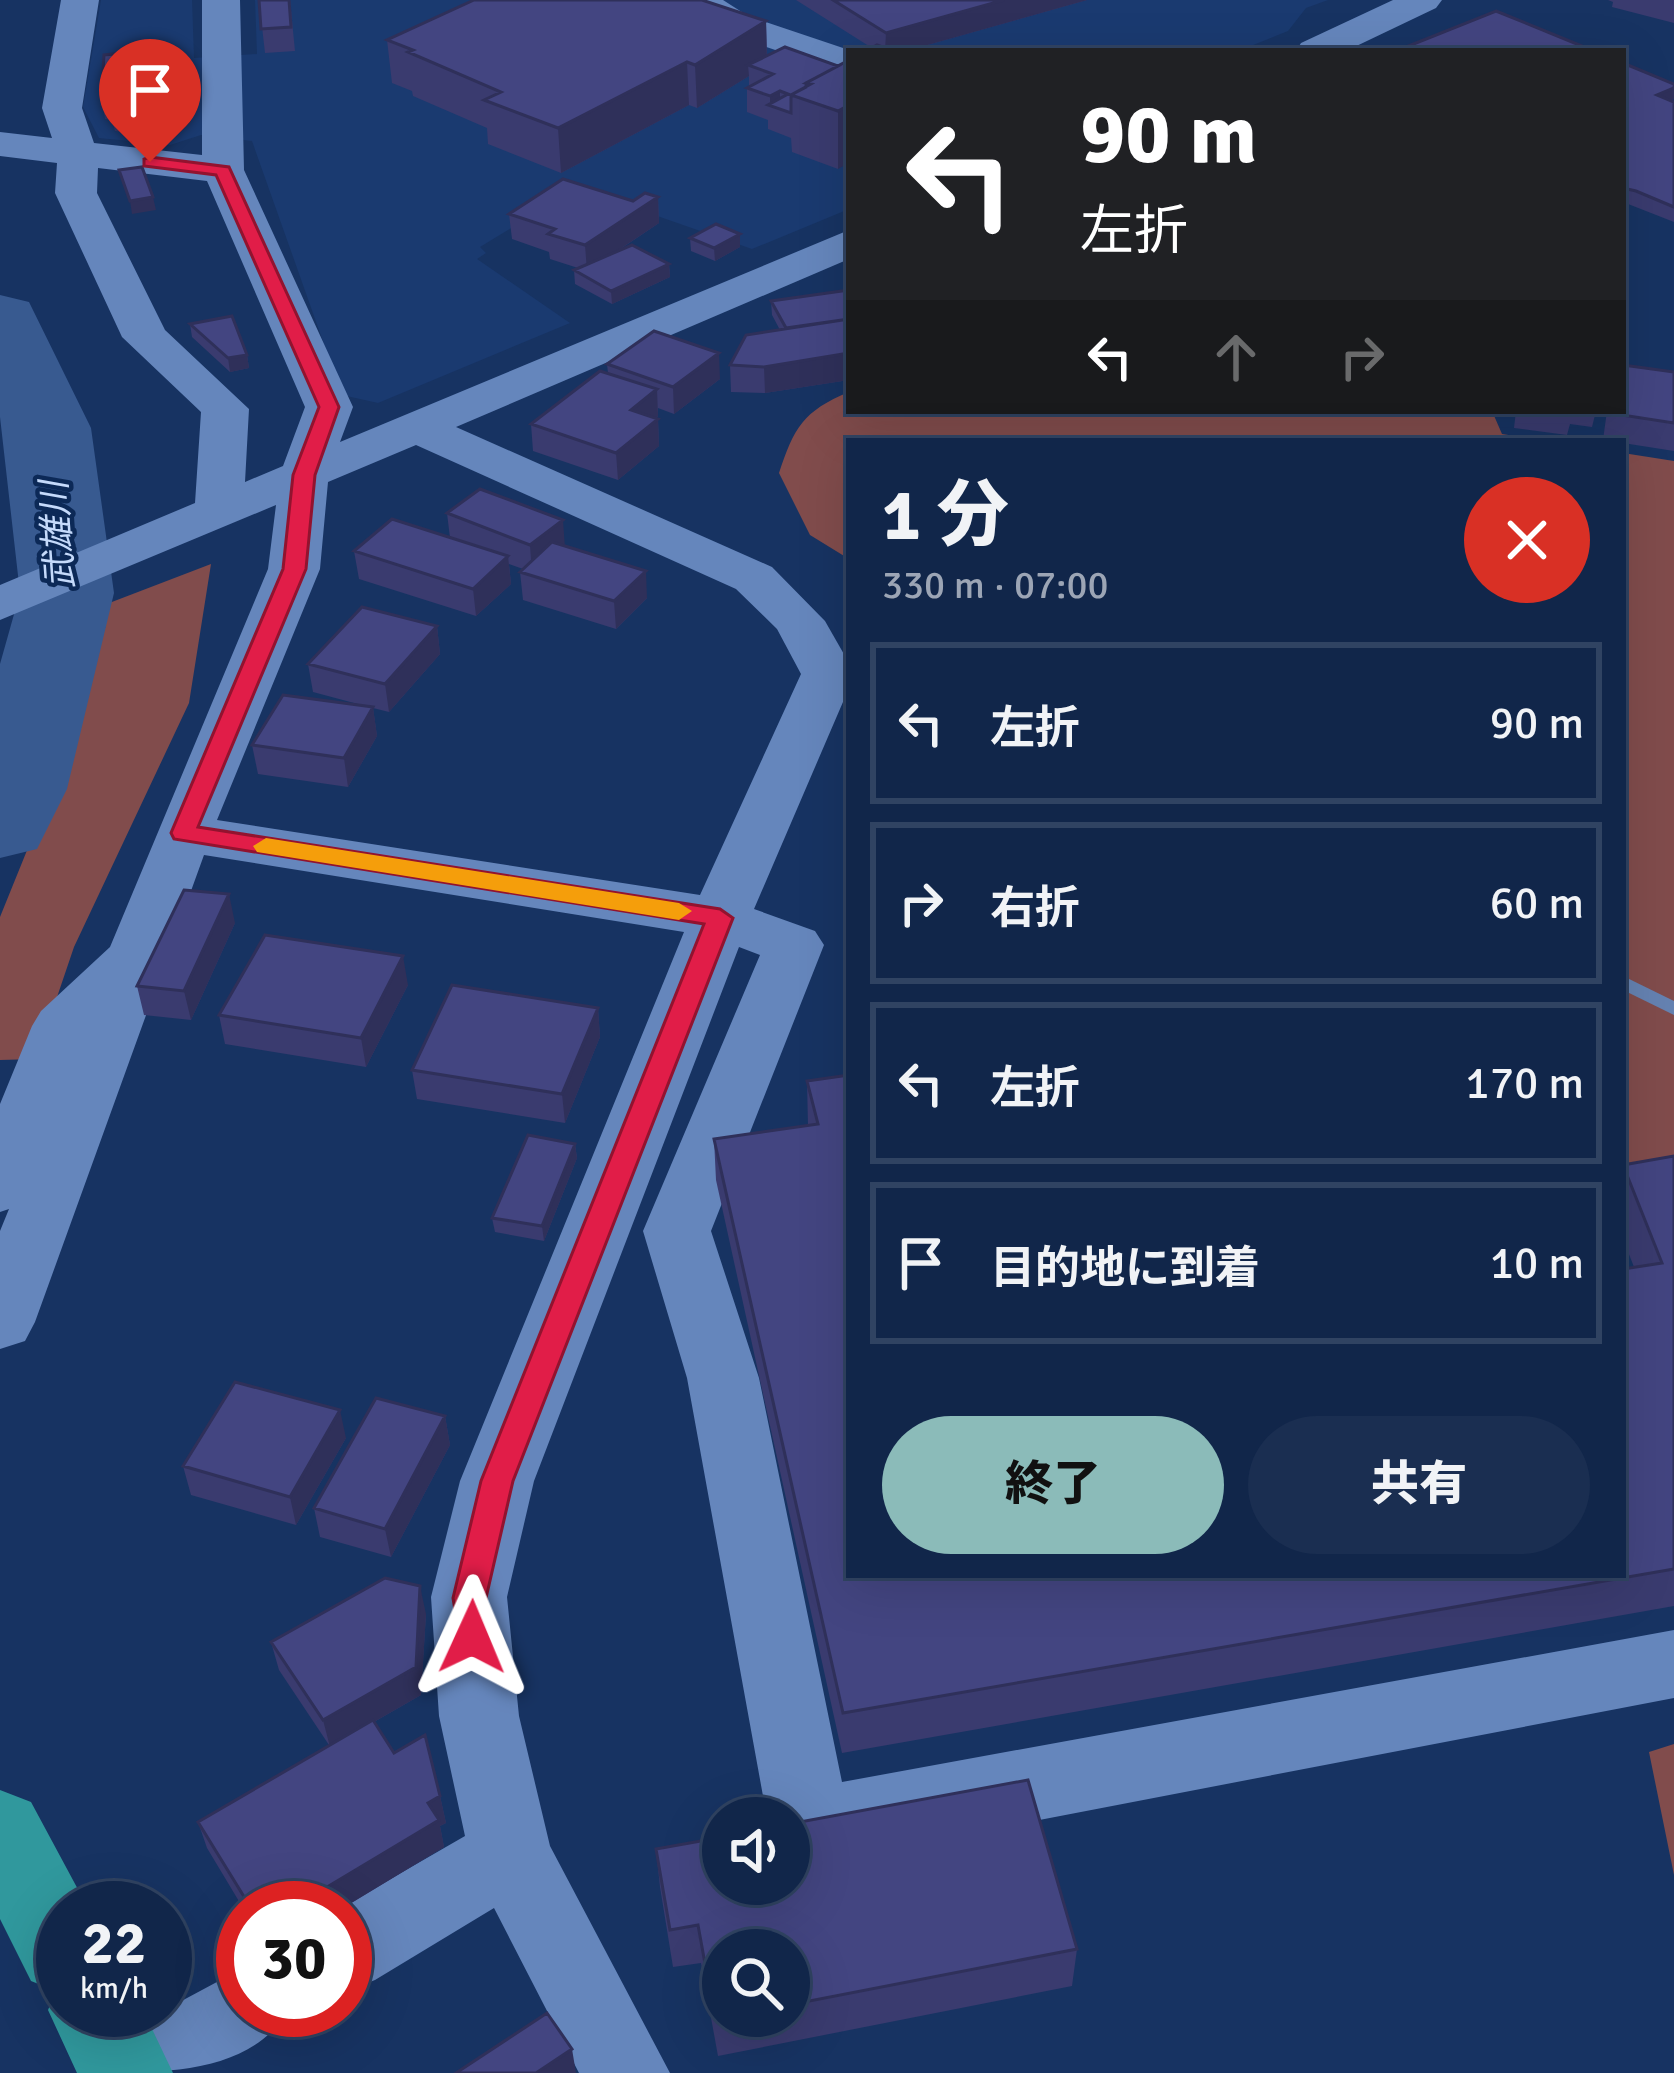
<!DOCTYPE html>
<html lang="ja">
<meta charset="utf-8">
<style>
body{margin:0;font-family:Signika,"Noto Sans JP",sans-serif;background:#1a2e51;color:#f1f3f6;height:100vh;display:flex;flex-direction:column;font-size:45px;white-space:nowrap}
*{box-sizing:border-box;margin:0}
p{font-size:39px;color:#9ca5b5}
.icon{flex:none;width:66px;height:66px;fill:none;stroke:currentColor;stroke-width:2;stroke-linecap:round;stroke-linejoin:round}
.map{position:relative;flex:1;overflow:hidden}
.sheet{position:absolute;left:846px;top:438px;width:780px;height:1140px;display:flex;flex-direction:column;background:#11264a;border-radius:0px;box-shadow:0 12px 48px #0002,0 0 0 3px #304362}
.sheet>*{flex:none}
.banner{position:absolute;left:846px;top:48px;width:780px;height:366px;border-radius:0px;box-shadow:0 12px 48px #0002,0 0 0 3px #304362;background:#202124;color:#fff;overflow:hidden}
.controls{position:absolute;left:702px;top:1797px;display:grid;gap:24px}
.controls a{display:grid;place-items:center;width:108px;height:108px;border-radius:50%;background:#11264a;box-shadow:0 12px 48px #0002,0 0 0 3px #304362;font-size:60px}
.speed{position:absolute;left:36px;top:1881px;display:flex;gap:24px;font-size:60px;font-weight:700;text-align:center}
.speed>*{display:grid;place-content:center;width:156px;height:156px;border-radius:50%;background:#11264a;box-shadow:0 12px 48px #0002,0 0 0 3px #304362;line-height:1}
.speed small{font-size:30px;font-weight:400}
.speed .limit{border:18px solid #d22;background:#fff;color:#111}
.pin{position:absolute;display:grid;place-items:center;width:102px;height:102px;color:#fff;margin:-123px -51px;border-radius:50% 50% 50% 0;rotate:-45deg;box-shadow:0 0 12px #0007}
.pin .icon{rotate:45deg}
.me{position:absolute;width:132px;margin:-66px;rotate:1deg;stroke-linejoin:round;filter:drop-shadow(0 0 9px #0008)}
.turn{display:flex;align-items:center;gap:42px;height:252px;padding:0 36px;font-size:54px}
.turn .icon{width:156px;height:156px;stroke-width:2.5}
.turn b{display:block;font-size:84px;line-height:102px}
.lanes{display:flex;align-items:center;height:114px;padding:0 36px;background:#0003;justify-content:center;gap:60px;direction:ltr}
.lanes .off{opacity:.35}
.round{display:grid;place-items:center;flex:none;width:126px;height:126px;border-radius:63px;background:#1a2e51}
.head{display:flex;align-items:center;justify-content:space-between;height:204px;padding:0 36px}
h1{font-size:72px;font-weight:800;line-height:90px}
.cta{display:flex;gap:24px;margin-top:auto;padding:24px 36px}
.cta a{flex:1;height:138px;border-radius:72px;background:#8bbbb9;color:#111;font-size:48px;font-weight:800;line-height:138px;text-align:center}
.cta a+a{background:#1a2e51;color:#f1f3f6}
ul{padding:0;list-style:none}
li{display:flex;align-items:center;gap:36px;height:162px;margin:0 24px 18px;padding:0 12px;border:6px solid #304362;border-radius:0px}
li div{flex:1}
li b{display:block;font-size:45px}
li em{font-style:normal}
.map>svg:first-child{display:block}
.built{fill:#1a3a70}
.green{fill:#814c4c}
.lines{fill:none;stroke-linecap:round;stroke-linejoin:round}
.stream{fill:#6582b1;fill-rule:evenodd}
.river{fill:#385a90;fill-rule:evenodd}
.minor{fill:#6586bc;fill-rule:evenodd}
.highway{fill:#30989d;fill-rule:evenodd}
.wall{fill:#3a3b6f;fill-rule:evenodd}
.shaded-wall{fill:#2f305a}
.building{fill:#434581;stroke:#2f305a;stroke-width:3}
.route{fill:#e11d48;stroke:#92132f;stroke-width:3}
.slow{fill:#f59e0b}
.labels{text-anchor:middle;dominant-baseline:central;stroke-width:9;stroke-linejoin:round;paint-order:stroke}
.water-label{font-size:36px;font-style:italic;fill:#c5dafb;stroke:#0c2957}
</style>
<div class="map">
<svg width="1674" height="2073" viewBox="0 0 1674 2073">
<rect width="100%" height="100%" fill="#173362"/>
<path class="built" d="M 101,0 L 192,0 L 194,58 L 257,54 L 255,0 L 1328,0 L 1306,8 L 1288,31 L 1238,51 L 849,51 L 849,209 L 752,249 L 577,188 L 480,247 L 486,253 L 477,259 L 570,323 L 378,403 L 342,395 L 252,141 L 201,135 L 170,145 L 99,138 L 83,107 Z"/>
<path class="green" d="M 849,392 L 849,411 L 1272,411 L 1309,416 L 1311,411 L 1492,411 L 1502,434 L 1546,441 L 849,441 L 849,559 L 810,535 L 779,473 C 794,428 803,411 849,392 Z
M 1623,453 L 1674,461 L 1674,1195 L 1623,1205 Z
M 211,564 L 189,703 L 74,947 L 36,1059 L 0,1060 L 0,917 L 47,801 L 106,625 L 104,605 Z
M 1674,1744 L 1674,1875 L 1649,1752 Z"/>
<g class="lines">
<path class="stream" d="M 1623,976 L 1674,1001 L 1674,1015 L 1623,990 Z"/>
<path class="river" d="M 0,295 L 29,302 L 91,428 L 114,593 L 67,789 L 37,849 L 0,858 L 0,664 L 20,593 L 0,417 Z"/>
<path class="minor" d="M 61,0 L 99,0 L 82,108 L 94,143 L 202,155 L 202,0 L 240,0 L 244,170 L 353,407 L 340,442 L 849,230 L 849,259 L 456,427 L 772,567 L 825,621 L 849,663 L 849,688 L 754,909 L 815,931 L 824,945 L 711,1231 L 759,1378 L 842,1782 L 1674,1630 L 1674,1698 L 810,1864 L 789,1856 L 789,1818 L 767,1818 L 687,1378 L 643,1231 L 760,955 L 739,947 L 534,1481 L 507,1597 L 519,1716 L 550,1846 L 670,2073 L 579,2073 L 494,1908 L 375,1980 L 345,1992 L 345,1908 L 340,1908 L 465,1836 L 439,1716 L 431,1597 L 460,1481 L 684,932 L 204,855 L 35,1322 L 25,1341 L 0,1349 L 0,1231 L 9,1209 L 0,1212 L 0,1104 L 32,1026 L 41,1011 L 110,947 L 268,569 L 276,505 L 0,620 L 0,585 L 195,503 L 201,412 L 122,337 L 55,193 L 57,163 L 0,156 L 0,132 L 52,138 L 42,108 ZM 98,168 L 207,181 L 305,407 L 283,466 L 245,482 L 249,409 L 165,330 L 97,193 ZM 416,445 L 736,589 L 777,629 L 801,674 L 700,895 L 217,820 L 320,569 L 328,482 Z
M 678,0 L 723,0 L 748,16 L 852,51 L 849,75 L 722,32 Z
M 1393,0 L 1442,0 L 1436,8 L 1346,51 L 1296,51 L 1301,43 Z
M 243,1968 L 243,2010 L 288,2010 C 252,2073 166,2073 92,2073 L 105,2042 Z"/>
<path class="highway" d="M 0,1790 L 31,1802 L 88,1908 L 63,1908 L 63,2010 L 143,2010 L 173,2073 L 77,2073 L 48,2010 L 56,1991 L 31,1981 L 0,1919 Z"/>
</g>
<path class="wall" d="M 259,0 L 290,0 L 295,51 L 265,53 Z
M 796,0 L 1087,0 L 906,51 L 866,51 L 872,48 Z
M 1608,0 L 1674,0 L 1674,23 L 1612,7 L 1613,2 Z
M 766,21 L 767,56 L 838,66 L 838,169 L 792,152 L 791,138 L 768,129 L 768,120 L 747,112 L 747,88 L 749,86 L 749,76 L 697,108 L 689,105 L 561,173 L 488,144 L 487,128 L 413,96 L 412,91 L 392,83 L 387,40 Z
M 1623,63 L 1674,84 L 1674,99 L 1671,100 L 1674,102 L 1674,222 L 1623,202 Z
M 139,65 L 138,95 L 139,103 L 189,109 L 191,122 L 174,138 L 115,131 L 112,120 L 105,119 L 103,106 L 110,99 L 104,100 L 102,87 Z
M 658,197 L 659,223 L 616,252 L 669,264 L 670,277 L 612,304 L 575,284 L 574,270 L 578,268 L 550,259 L 549,252 L 512,239 L 509,214 Z
M 690,238 L 740,247 L 715,261 L 691,251 Z
M 849,290 L 849,380 L 765,393 L 731,392 L 730,365 L 780,330 L 772,315 L 771,301 Z
M 190,324 L 247,355 L 249,368 L 230,372 L 192,337 Z
M 607,364 L 720,379 L 674,414 L 658,408 L 658,416 L 656,418 L 658,419 L 659,446 L 618,480 L 533,451 L 531,424 L 608,373 Z
M 1674,372 L 1674,451 L 1623,443 L 1623,441 L 1603,440 L 1607,411 L 1623,411 Z
M 1516,411 L 1596,411 L 1592,427 L 1570,424 L 1567,435 L 1514,428 Z
M 447,513 L 565,546 L 647,598 L 616,629 L 523,600 L 520,572 L 523,569 L 509,564 L 511,584 L 476,616 L 359,579 L 354,551 L 450,538 Z
M 437,626 L 440,654 L 389,712 L 373,708 L 377,736 L 348,787 L 258,774 L 252,745 L 369,707 L 313,692 L 308,664 Z
M 235,923 L 191,1020 L 144,1015 L 137,986 Z
M 408,985 L 366,1067 L 225,1044 L 219,1015 Z
M 598,1008 L 600,1037 L 565,1123 L 417,1099 L 412,1070 Z
M 849,1075 L 849,1575 L 1623,1575 L 1634,1267 L 1623,1239 L 1623,1167 L 1674,1156 L 1674,1606 L 842,1753 L 716,1180 L 714,1139 L 808,1126 L 807,1081 Z
M 575,1144 L 577,1158 L 544,1241 L 495,1232 L 492,1218 Z
M 445,1416 L 450,1445 L 391,1557 L 320,1537 L 314,1508 Z
M 346,1438 L 296,1525 L 191,1495 L 183,1466 Z
M 426,1614 L 421,1695 L 374,1722 L 394,1753 L 440,1796 L 446,1823 L 440,1826 L 444,1847 L 343,1908 L 243,1908 L 207,1848 L 198,1822 L 329,1745 L 279,1670 L 271,1642 Z
M 656,1849 L 1077,1949 L 1072,1986 L 718,2056 L 701,1963 L 673,1967 L 660,1887 ZM 789,1950 L 789,2016 L 723,2016 Z"/>
<path class="shaded-wall" d="M 1004,0 L 1087,0 L 906,51 L 885,51 L 886,33 Z
M 766,21 L 767,65 L 748,65 L 749,76 L 697,108 L 695,65 Z
M 137,52 L 139,65 L 138,95 L 140,106 L 128,102 L 137,94 L 135,85 Z
M 687,62 L 689,105 L 561,173 L 558,128 Z
M 1674,88 L 1674,99 L 1654,107 L 1657,95 Z
M 780,91 L 780,109 L 770,106 L 770,96 Z
M 849,92 L 849,163 L 838,169 L 838,111 Z
M 189,109 L 191,122 L 174,138 L 172,126 Z
M 153,197 L 156,210 L 132,214 L 130,201 Z
M 658,197 L 659,223 L 587,271 L 585,245 Z
M 740,234 L 740,247 L 715,261 L 714,248 Z
M 669,264 L 670,277 L 612,304 L 611,291 Z
M 719,353 L 720,379 L 674,414 L 673,387 Z
M 849,353 L 849,380 L 765,393 L 764,367 Z
M 247,355 L 249,368 L 230,372 L 228,358 Z
M 657,389 L 658,416 L 632,437 L 631,410 Z
M 658,419 L 659,446 L 618,480 L 616,453 Z
M 563,520 L 565,548 L 532,573 L 530,545 Z
M 508,556 L 511,584 L 476,616 L 473,589 Z
M 646,571 L 647,598 L 616,629 L 614,601 Z
M 437,626 L 440,654 L 389,712 L 385,684 Z
M 373,707 L 377,736 L 348,787 L 344,758 Z
M 229,894 L 235,923 L 191,1020 L 184,991 Z
M 403,956 L 408,985 L 366,1067 L 361,1038 Z
M 598,1008 L 600,1037 L 565,1123 L 562,1094 Z
M 575,1144 L 577,1158 L 544,1241 L 542,1226 Z
M 340,1410 L 346,1438 L 296,1525 L 290,1497 Z
M 445,1416 L 450,1445 L 391,1557 L 385,1529 Z
M 420,1586 L 426,1614 L 421,1695 L 330,1747 L 323,1720 Z
M 440,1796 L 446,1823 L 440,1826 L 444,1847 L 343,1908 L 292,1908 L 428,1803 Z
M 572,2049 L 576,2073 L 536,2073 Z"/>
<path class="building" d="M 259,0 L 289,0 L 291,27 L 261,29 Z
M 474,0 L 702,0 L 766,21 L 695,65 L 687,62 L 558,128 L 484,100 L 501,92 L 408,52 L 413,50 L 387,40 Z
M 833,0 L 1004,0 L 886,33 Z
M 1496,11 L 1594,51 L 1396,51 Z
M 877,45 L 894,51 L 866,51 Z
M 785,47 L 838,66 L 806,83 L 806,87 L 791,95 L 791,113 L 768,105 L 788,94 L 780,91 L 770,96 L 747,88 L 773,74 L 748,65 Z
M 137,52 L 135,85 L 102,87 L 104,55 Z
M 849,60 L 849,105 L 838,111 L 791,95 L 811,84 L 806,83 Z
M 1623,63 L 1674,84 L 1674,88 L 1657,95 L 1674,102 L 1674,207 L 1636,191 L 1623,188 Z
M 119,91 L 138,93 L 128,102 L 189,109 L 172,126 L 112,118 L 122,109 L 103,106 Z
M 142,167 L 153,197 L 130,201 L 119,170 Z
M 563,179 L 633,201 L 645,193 L 658,197 L 585,245 L 548,234 L 555,229 L 509,214 Z
M 716,224 L 740,234 L 714,248 L 690,238 Z
M 632,245 L 669,264 L 611,291 L 574,270 Z
M 849,290 L 849,319 L 786,328 L 771,301 Z
M 232,316 L 247,355 L 228,358 L 190,324 Z
M 849,319 L 849,353 L 764,367 L 730,365 L 746,335 Z
M 654,331 L 719,353 L 673,387 L 607,364 Z
M 1623,365 L 1674,372 L 1674,423 L 1609,413 L 1609,411 L 1623,411 Z
M 600,371 L 657,389 L 631,410 L 658,419 L 616,453 L 531,424 Z
M 480,489 L 563,520 L 530,545 L 447,513 Z
M 392,519 L 508,556 L 473,589 L 354,551 Z
M 552,542 L 646,571 L 614,601 L 520,572 Z
M 362,607 L 437,626 L 385,684 L 308,664 Z
M 283,695 L 373,707 L 344,758 L 252,745 Z
M 184,890 L 229,894 L 184,991 L 137,986 Z
M 265,935 L 403,956 L 361,1038 L 219,1015 Z
M 452,985 L 598,1008 L 562,1094 L 412,1070 Z
M 849,1075 L 849,1575 L 1623,1575 L 1623,1269 L 1662,1263 L 1623,1165 L 1674,1156 L 1674,1569 L 843,1713 L 714,1139 L 818,1124 L 807,1081 Z
M 528,1135 L 575,1144 L 542,1226 L 492,1218 Z
M 235,1382 L 340,1410 L 290,1497 L 183,1466 Z
M 376,1398 L 445,1416 L 385,1529 L 314,1508 Z
M 385,1578 L 420,1586 L 416,1667 L 323,1720 L 271,1642 Z
M 373,1720 L 394,1753 L 425,1735 L 440,1796 L 428,1803 L 439,1820 L 292,1908 L 251,1908 L 198,1822 Z
M 1028,1780 L 1077,1949 L 789,2005 L 789,1950 L 723,1950 L 723,2016 L 732,2016 L 715,2019 L 698,1925 L 670,1930 L 656,1849 L 723,1837 L 723,1884 L 789,1884 L 789,1824 Z
M 547,2013 L 572,2049 L 536,2073 L 456,2073 Z"/>
<path class="route" d="M 150,157 L 229,167 L 339,407 L 315,475 L 306,569 L 198,827 L 720,909 L 733,918 L 513,1481 L 486,1598 L 489,1637 L 484,1647 L 472,1651 L 461,1647 L 453,1598 L 481,1481 L 704,924 L 174,839 L 171,833 L 283,569 L 293,475 L 319,407 L 216,175 L 144,166 L 144,159 Z"/>
<path class="slow" d="M 266,838 L 679,903 L 692,911 L 679,920 L 257,852 L 253,846 Z"/>
<g class="labels">
<g class="water-label">
<text transform="translate(58 535) rotate(-94)">武雄川</text>
</g>
</g>
</svg>
<div class="controls">
<a><svg class="icon" aria-label="sound" viewBox="0 0 24 24"><path d="M4 9h4l5-4v14l-5-4H4zM17 9q2 3 0 6"/></svg></a>
<a><svg class="icon" aria-label="search" viewBox="0 0 24 24"><circle cx="10" cy="10" r="6"/><path d="M15 15l6 6"/></svg></a>
</div>
<div class="speed"><div>22<small>km/h</small></div><div class="limit">30</div></div>
<div class="pin" style="left:150px;top:162px;background:#d93025"><svg class="icon" aria-label="arrive" viewBox="0 0 24 24"><path d="M6 21V4h12l-3 4 3 4H6"/></svg></div>
<svg class="me" style="left:472px;top:1637px" viewBox="-20 -20 40 40"><path d="M0-17L14 15 0 8-14 15z" fill="#e11d48" stroke="#fff" stroke-width="4"/></svg>
<div class="banner">
<div class="turn"><svg class="icon" aria-label="left" viewBox="0 0 24 24"><path d="M17 20v-9H6M10 6l-5 5 5 5"/></svg><div><b>90 m</b>左折</div></div>
<div class="lanes"><svg class="icon" aria-label="left" viewBox="0 0 24 24"><path d="M17 20v-9H6M10 6l-5 5 5 5"/></svg><svg class="icon off" aria-label="ahead" viewBox="0 0 24 24"><path d="M12 20V5M6 11l6-6 6 6"/></svg><svg class="icon off" aria-label="right" viewBox="0 0 24 24"><path d="M7 20v-9h11M14 6l5 5-5 5"/></svg></div>
</div>
<section class="sheet">
<div class="head"><div><h1>1 分</h1><p>330 m · 07:00</p></div><a class="round" style="background:#d93025;color:#fff"><svg class="icon" aria-label="close" viewBox="0 0 24 24"><path d="M6 6l12 12M18 6L6 18"/></svg></a></div>
<ul>
<li><svg class="icon" aria-label="left" viewBox="0 0 24 24"><path d="M17 20v-9H6M10 6l-5 5 5 5"/></svg><div><b>左折</b></div><em>90 m</em></li>
<li><svg class="icon" aria-label="right" viewBox="0 0 24 24"><path d="M7 20v-9h11M14 6l5 5-5 5"/></svg><div><b>右折</b></div><em>60 m</em></li>
<li><svg class="icon" aria-label="left" viewBox="0 0 24 24"><path d="M17 20v-9H6M10 6l-5 5 5 5"/></svg><div><b>左折</b></div><em>170 m</em></li>
<li><svg class="icon" aria-label="arrive" viewBox="0 0 24 24"><path d="M6 21V4h12l-3 4 3 4H6"/></svg><div><b>目的地に到着</b></div><em>10 m</em></li>
</ul>
<div class="cta"><a>終了</a><a>共有</a></div>
</section>
</div>
